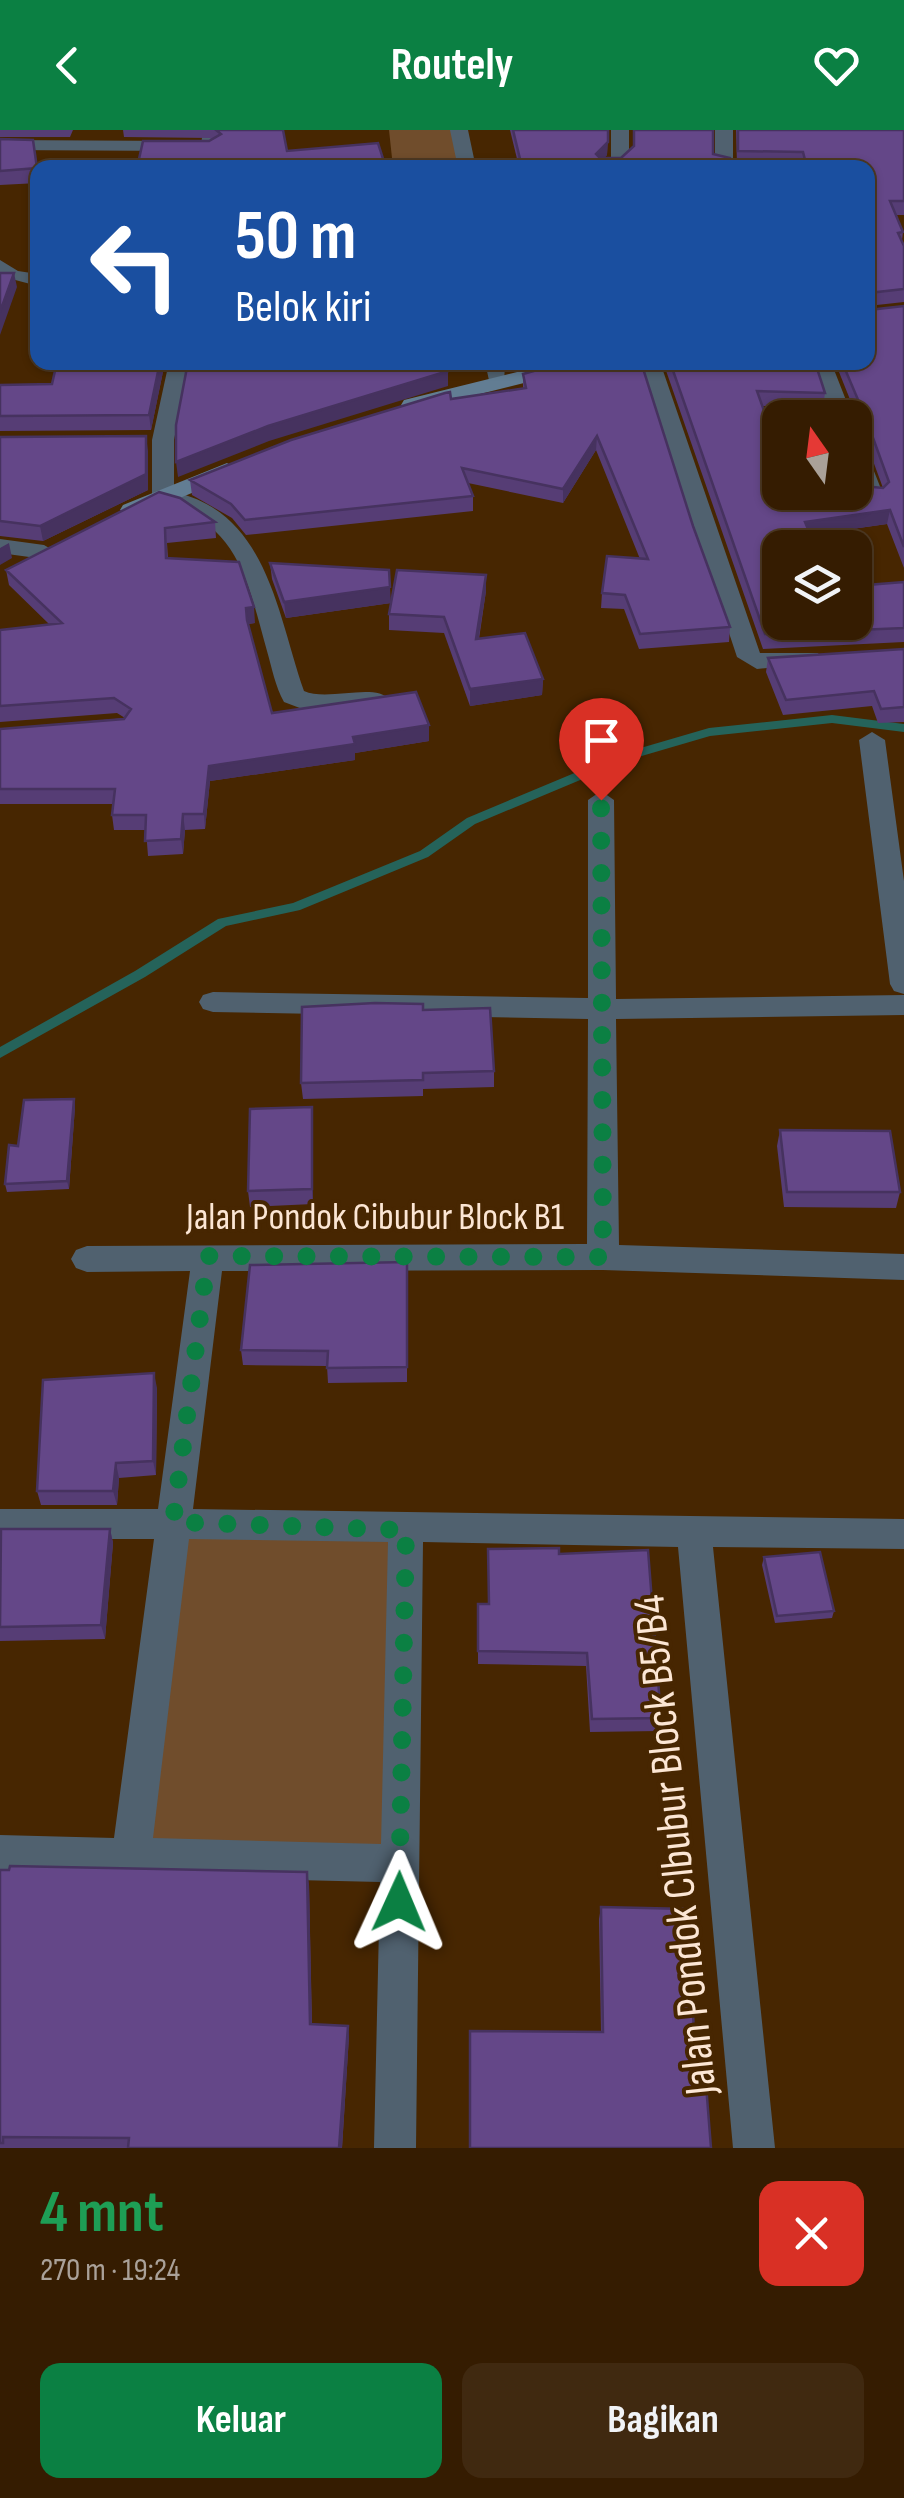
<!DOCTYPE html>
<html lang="id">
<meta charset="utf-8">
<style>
body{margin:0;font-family:"Sofia Sans Condensed",sans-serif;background:#402910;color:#f1f3f6;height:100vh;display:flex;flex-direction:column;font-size:38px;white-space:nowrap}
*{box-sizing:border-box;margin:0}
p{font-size:32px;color:#aaa199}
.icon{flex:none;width:55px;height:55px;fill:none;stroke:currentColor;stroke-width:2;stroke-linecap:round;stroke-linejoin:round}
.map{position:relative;height:2018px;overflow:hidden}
.side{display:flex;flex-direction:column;background:#351c01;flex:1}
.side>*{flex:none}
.hud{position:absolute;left:30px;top:30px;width:845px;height:210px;border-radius:20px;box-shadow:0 2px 8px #0004,0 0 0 2px #4f3a23;background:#1a4fa0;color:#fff;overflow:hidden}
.needle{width:65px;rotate:346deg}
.buttons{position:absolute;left:762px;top:270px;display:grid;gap:20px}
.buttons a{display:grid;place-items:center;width:110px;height:110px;border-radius:20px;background:#351c01;box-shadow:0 2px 8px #0004,0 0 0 2px #4f3a23;font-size:50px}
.pin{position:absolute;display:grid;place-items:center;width:85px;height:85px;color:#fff;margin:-102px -42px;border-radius:50% 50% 50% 0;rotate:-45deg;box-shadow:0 0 10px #0007}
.pin .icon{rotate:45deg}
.me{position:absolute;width:110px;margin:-55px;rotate:1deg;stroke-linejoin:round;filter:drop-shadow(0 0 8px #0008)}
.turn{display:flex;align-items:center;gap:35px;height:210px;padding:0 40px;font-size:45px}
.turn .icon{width:130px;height:130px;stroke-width:2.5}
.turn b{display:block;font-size:70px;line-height:85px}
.round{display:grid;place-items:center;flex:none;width:105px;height:105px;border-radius:20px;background:#402910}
.head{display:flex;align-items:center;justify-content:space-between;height:170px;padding:0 40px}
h1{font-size:60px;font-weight:700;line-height:75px;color:#1e9e55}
.button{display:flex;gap:20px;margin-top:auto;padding:20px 40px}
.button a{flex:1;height:115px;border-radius:20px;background:#0b8043;color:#fff;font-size:40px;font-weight:700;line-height:115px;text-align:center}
.button a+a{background:#402910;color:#f1f3f6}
header{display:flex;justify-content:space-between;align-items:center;height:130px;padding:0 40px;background:#0b8043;color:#fff;font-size:45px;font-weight:700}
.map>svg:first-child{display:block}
.green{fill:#704d2c}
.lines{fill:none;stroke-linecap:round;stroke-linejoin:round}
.stream{fill:#25635a;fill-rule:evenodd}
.street{fill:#50616f;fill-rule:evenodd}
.secondary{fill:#627d93;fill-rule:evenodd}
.wall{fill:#563d75}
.shaded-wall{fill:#46325f}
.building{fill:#644788;stroke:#46325f;stroke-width:2.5}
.route{stroke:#0b8043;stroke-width:18;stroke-dasharray:0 32.4}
.labels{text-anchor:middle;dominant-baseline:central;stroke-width:8;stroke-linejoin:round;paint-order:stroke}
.street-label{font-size:38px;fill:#fce6d4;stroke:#472601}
.near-street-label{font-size:45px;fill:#fce6d4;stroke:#472601}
</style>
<header><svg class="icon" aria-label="back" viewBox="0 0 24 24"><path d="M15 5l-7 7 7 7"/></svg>Routely<svg class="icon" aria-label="heart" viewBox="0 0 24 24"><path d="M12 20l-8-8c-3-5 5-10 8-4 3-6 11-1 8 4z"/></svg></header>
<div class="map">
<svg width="904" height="2018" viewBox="0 0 904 2018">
<rect width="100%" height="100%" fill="#472601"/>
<path class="green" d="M 389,0 L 458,0 L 458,29 L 392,28 Z
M 173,1393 L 406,1400 L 400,1733 L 131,1727 Z"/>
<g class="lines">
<path class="stream" d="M 832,585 L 904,594 L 904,602 L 832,593 L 710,606 L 628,630 L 475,694 L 428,727 L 300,780 L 226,796 L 145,847 L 0,928 L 0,917 L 135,841 L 218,789 L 293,773 L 420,721 L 467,688 L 620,624 L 709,598 Z"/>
<path class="street" d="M 203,0 L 221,0 L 216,38 L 198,38 Z
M 450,0 L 468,0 L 476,38 L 458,38 Z
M 611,0 L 629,0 L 629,29 L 620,38 L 599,38 L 611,27 Z
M 715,0 L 733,0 L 733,38 L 715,38 Z
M 0,10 L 182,11 L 191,16 L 182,21 L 0,20 Z
M 0,130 L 18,141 L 38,144 L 38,156 L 0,146 Z
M 169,232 L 189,232 L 174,310 L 174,362 C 268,383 277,484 304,561 C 328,572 375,552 390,570 L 387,576 L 313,583 L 284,572 C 275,556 272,538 267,521 C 246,446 238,391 155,371 L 152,366 L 152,310 Z
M 485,232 L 505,232 L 504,255 L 490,255 Z
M 639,232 L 660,232 L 760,523 L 818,523 L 821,528 L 818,533 L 757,539 L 737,527 Z
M 810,232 L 831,232 L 853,288 L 831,288 Z
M 855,314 L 866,321 L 883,364 L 880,369 L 864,369 C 854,351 855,334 855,314 Z
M 0,409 L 44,415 L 56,422 L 44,429 L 0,423 Z
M 872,602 L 885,610 L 904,751 L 904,864 L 894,861 L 890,854 L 859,610 Z
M 601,661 L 614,670 L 616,869 L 904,865 L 904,885 L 616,889 L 619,1115 L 904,1124 L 904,1150 L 603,1140 L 222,1141 L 193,1379 L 904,1389 L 904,1419 L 713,1417 L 775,2018 L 733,2018 L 678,1417 L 423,1412 L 416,2018 L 374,2018 L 380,1752 L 0,1743 L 0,1705 L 114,1708 L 154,1409 L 0,1409 L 0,1379 L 158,1379 L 190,1141 L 87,1142 L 76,1138 L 71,1129 L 76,1120 L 87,1116 L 587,1114 L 588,889 L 213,882 L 203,879 L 199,872 L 203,865 L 213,862 L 588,868 L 588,670 ZM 189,1409 L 388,1412 L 381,1714 L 153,1708 Z"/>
<path class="secondary" d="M 558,232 L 595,232 L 592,236 L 412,281 L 401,275 L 404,270 Z
M 227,333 L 238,340 L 235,345 L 139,385 L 131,387 L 120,380 L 123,375 Z"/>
</g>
<path class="wall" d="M 0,0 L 73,0 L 70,7 L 0,7 Z
M 123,0 L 283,0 L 287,21 L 386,38 L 209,11 L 212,10 L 210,8 L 124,7 Z
M 510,0 L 608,0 L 607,25 L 604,28 L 621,28 L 633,16 L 633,0 L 713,0 L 713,24 L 518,33 Z
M 736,0 L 904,0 L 904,85 L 896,85 L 903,102 L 902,111 L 904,116 L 904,172 L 868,176 L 868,180 L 904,176 L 904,438 L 887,394 L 810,405 L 780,492 L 904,452 L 904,512 L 763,519 L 663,232 L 815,232 L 825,263 L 823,277 L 762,276 L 780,362 L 863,356 L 883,358 L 869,320 L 858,311 L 855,307 L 855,288 L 846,288 L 848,277 L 853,277 L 835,232 L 868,232 L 868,38 L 802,38 L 801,36 L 737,35 Z
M 0,9 L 33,10 L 38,53 L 0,55 Z
M 165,232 L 151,300 L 0,301 L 0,255 L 52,254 Z
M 566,232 L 693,396 L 730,497 L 729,512 L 639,519 L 624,479 L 601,478 L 602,463 L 640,429 L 596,320 L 563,373 L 468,353 L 473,366 L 473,381 L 246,405 L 232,388 L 192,365 L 190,350 L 451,269 L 523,258 L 523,244 Z
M 0,307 L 148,321 L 148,360 L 43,411 L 0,406 Z
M 159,362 L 215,392 L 216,408 L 167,413 L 168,428 L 255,493 L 248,494 L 272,583 L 429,595 L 429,611 L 355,623 L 355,630 L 210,651 L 205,699 L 185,700 L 183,724 L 148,726 L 146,700 L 114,700 L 112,685 L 113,674 L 0,674 L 0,599 L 125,588 L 117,583 L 0,592 L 0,500 L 49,494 L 9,455 L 6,440 Z
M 270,433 L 391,473 L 486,445 L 486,461 L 479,509 L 543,549 L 542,565 L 470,576 L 444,503 L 389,500 L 389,484 L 391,473 L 286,488 L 272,449 Z
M 904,519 L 904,592 L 878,593 L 872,576 L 783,585 L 766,542 L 768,528 Z
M 423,880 L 494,941 L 494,957 L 423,959 L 423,966 L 303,969 L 301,953 Z
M 74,969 L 75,977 L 69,1059 L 7,1062 L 5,1054 L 18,1016 Z
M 312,977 L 313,1074 L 250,1077 L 248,1061 Z
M 780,1000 L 900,1062 L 896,1078 L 784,1077 L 777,1016 Z
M 407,1132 L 407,1252 L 328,1253 L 327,1236 L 243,1235 L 241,1220 Z
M 157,1258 L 156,1345 L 119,1348 L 117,1375 L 41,1375 L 37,1361 Z
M 110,1399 L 113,1413 L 105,1509 L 0,1511 L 0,1407 Z
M 559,1424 L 661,1588 L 659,1601 L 590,1602 L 586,1536 L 478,1534 L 478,1474 L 488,1474 Z
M 764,1427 L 834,1481 L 832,1488 L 775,1493 L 762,1435 Z
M 0,1740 L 309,1754 L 312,1894 L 349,1906 L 342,2018 L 0,2018 Z
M 601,1777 L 694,1903 L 601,1902 L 599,1789 Z"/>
<path class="shaded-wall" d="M 608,12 L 607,25 L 595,38 L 596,24 Z
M 14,143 L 17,157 L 0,205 L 0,182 Z
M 160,232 L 165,232 L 151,300 L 149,285 Z
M 518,232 L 540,232 L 518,238 Z
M 448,241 L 448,256 L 269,311 L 178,347 L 176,332 L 268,296 Z
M 146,306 L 148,321 L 148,360 L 43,411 L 40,396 Z
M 597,306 L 596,320 L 563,373 L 563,359 Z
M 890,380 L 887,394 L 803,406 L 805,392 Z
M 9,413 L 12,428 L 0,435 L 0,418 Z
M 486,445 L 486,461 L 476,525 L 476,509 Z
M 390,457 L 391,473 L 286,488 L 284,472 Z
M 254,477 L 255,493 L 248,494 L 246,478 Z
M 543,549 L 542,565 L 470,576 L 470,559 Z
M 429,595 L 429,611 L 355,623 L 355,630 L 210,651 L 205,699 L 204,684 L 209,636 L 353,607 Z
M 183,684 L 185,700 L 183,724 L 181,709 Z
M 74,969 L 75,977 L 69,1059 L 67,1051 Z
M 312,977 L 313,993 L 313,1074 L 312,1059 Z
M 154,1243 L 157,1258 L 156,1345 L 153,1331 Z
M 116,1333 L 119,1348 L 117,1375 L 113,1361 Z
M 110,1399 L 113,1413 L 105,1509 L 101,1495 Z
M 307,1742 L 309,1754 L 312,1905 L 310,1894 Z
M 348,1896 L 349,1906 L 342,2018 L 339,2018 Z"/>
<path class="building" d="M 216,0 L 283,0 L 287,21 L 378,13 L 386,38 L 137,38 L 143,11 L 209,11 L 221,4 Z
M 513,0 L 608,0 L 608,12 L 596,24 L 600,28 L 621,28 L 634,16 L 634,0 L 713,0 L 713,24 L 730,28 L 732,38 L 503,38 L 503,33 L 521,33 Z
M 738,0 L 904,0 L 904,71 L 890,71 L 903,102 L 898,103 L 904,116 L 904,159 L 868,163 L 868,38 L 807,38 L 803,22 L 738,21 Z
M 0,9 L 33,10 L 37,38 L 0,41 Z
M 0,143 L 14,143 L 0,182 Z
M 868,166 L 868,180 L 904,176 L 904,417 L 890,380 L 805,392 L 816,418 L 780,418 L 780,492 L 855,492 L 855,456 L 904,452 L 904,498 L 765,504 L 670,232 L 815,232 L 825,263 L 757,261 L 780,326 L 780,362 L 855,362 L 855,331 L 863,356 L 883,358 L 889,352 L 872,305 L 860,297 L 848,277 L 855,277 L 859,272 L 842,232 L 868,232 Z
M 57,232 L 160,232 L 149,285 L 0,286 L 0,255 L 52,254 Z
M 188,232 L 447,232 L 448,241 L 268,296 L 176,332 L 176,295 Z
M 566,232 L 641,232 L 693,396 L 730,497 L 640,504 L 625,465 L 602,463 L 607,426 L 648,429 L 597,306 L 563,359 L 462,338 L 473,366 L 245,390 L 231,374 L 190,350 L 291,310 L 445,263 L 450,262 L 451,269 L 526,258 L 523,244 Z
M 146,306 L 146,344 L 40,396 L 0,391 L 0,307 Z
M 159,362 L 180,368 L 215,392 L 165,398 L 166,428 L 239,432 L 254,477 L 246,478 L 247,490 L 272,583 L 416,562 L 429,595 L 353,607 L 355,614 L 209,636 L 204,684 L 183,684 L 181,709 L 145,711 L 146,685 L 112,685 L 115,659 L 0,659 L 0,599 L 124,589 L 131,579 L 114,568 L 0,576 L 0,500 L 62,493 L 6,440 Z
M 270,433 L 389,440 L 390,457 L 284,472 Z
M 397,440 L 486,445 L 476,509 L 525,503 L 543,549 L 470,559 L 444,487 L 389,484 Z
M 904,519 L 904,577 L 881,579 L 874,561 L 786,570 L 768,528 Z
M 375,873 L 423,874 L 423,880 L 490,878 L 494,941 L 423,943 L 423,950 L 301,953 L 302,877 Z
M 74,969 L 67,1051 L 5,1054 L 9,1015 L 18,1016 L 24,970 Z
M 312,977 L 312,1059 L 248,1061 L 250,979 Z
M 780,1000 L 890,1001 L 900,1062 L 787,1062 Z
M 407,1132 L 407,1237 L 327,1238 L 328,1221 L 241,1220 L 250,1135 Z
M 154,1243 L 153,1331 L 116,1333 L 113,1361 L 37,1361 L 43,1250 Z
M 1,1399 L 110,1399 L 101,1495 L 0,1497 Z
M 559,1418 L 559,1424 L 648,1420 L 661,1588 L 592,1589 L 587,1523 L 478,1521 L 478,1474 L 489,1474 L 488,1419 Z
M 820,1422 L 834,1481 L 777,1486 L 764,1427 Z
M 10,1736 L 307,1742 L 310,1894 L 348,1896 L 339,2018 L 128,2018 L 129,2008 L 3,2007 L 3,2013 L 0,2013 L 0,1740 L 9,1740 Z
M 601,1777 L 688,1779 L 694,1903 L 702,1903 L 711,2018 L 470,2018 L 470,1901 L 603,1902 Z"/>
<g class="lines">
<path class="route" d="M 399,1772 L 406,1400 L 173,1392 L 208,1126 L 603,1127 L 601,670"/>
</g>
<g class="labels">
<g class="street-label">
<text x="375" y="1087">Jalan Pondok Cibubur Block B1</text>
</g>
<g class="near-street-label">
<text transform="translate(676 1715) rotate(-96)">Jalan Pondok Clbubur Block B5/B4</text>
</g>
</g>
</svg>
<div class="buttons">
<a><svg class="needle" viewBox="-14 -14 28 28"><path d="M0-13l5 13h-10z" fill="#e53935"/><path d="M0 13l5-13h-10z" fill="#aaa199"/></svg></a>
<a><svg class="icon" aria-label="layers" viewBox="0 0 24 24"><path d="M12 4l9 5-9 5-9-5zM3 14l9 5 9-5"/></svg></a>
</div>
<div class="pin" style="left:601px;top:670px;background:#d93025"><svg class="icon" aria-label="arrive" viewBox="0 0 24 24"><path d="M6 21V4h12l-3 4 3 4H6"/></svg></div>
<svg class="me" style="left:399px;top:1772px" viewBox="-20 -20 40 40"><path d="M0-17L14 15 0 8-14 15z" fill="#0b8043" stroke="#fff" stroke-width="4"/></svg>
<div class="hud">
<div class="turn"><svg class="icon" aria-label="left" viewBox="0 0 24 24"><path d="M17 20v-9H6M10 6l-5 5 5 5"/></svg><div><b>50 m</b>Belok kiri</div></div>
</div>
</div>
<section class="side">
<div class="head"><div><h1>4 mnt</h1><p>270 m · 19:24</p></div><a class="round" style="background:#d93025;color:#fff"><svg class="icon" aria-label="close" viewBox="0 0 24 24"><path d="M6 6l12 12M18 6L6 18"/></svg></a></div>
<div class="button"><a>Keluar</a><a>Bagikan</a></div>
</section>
